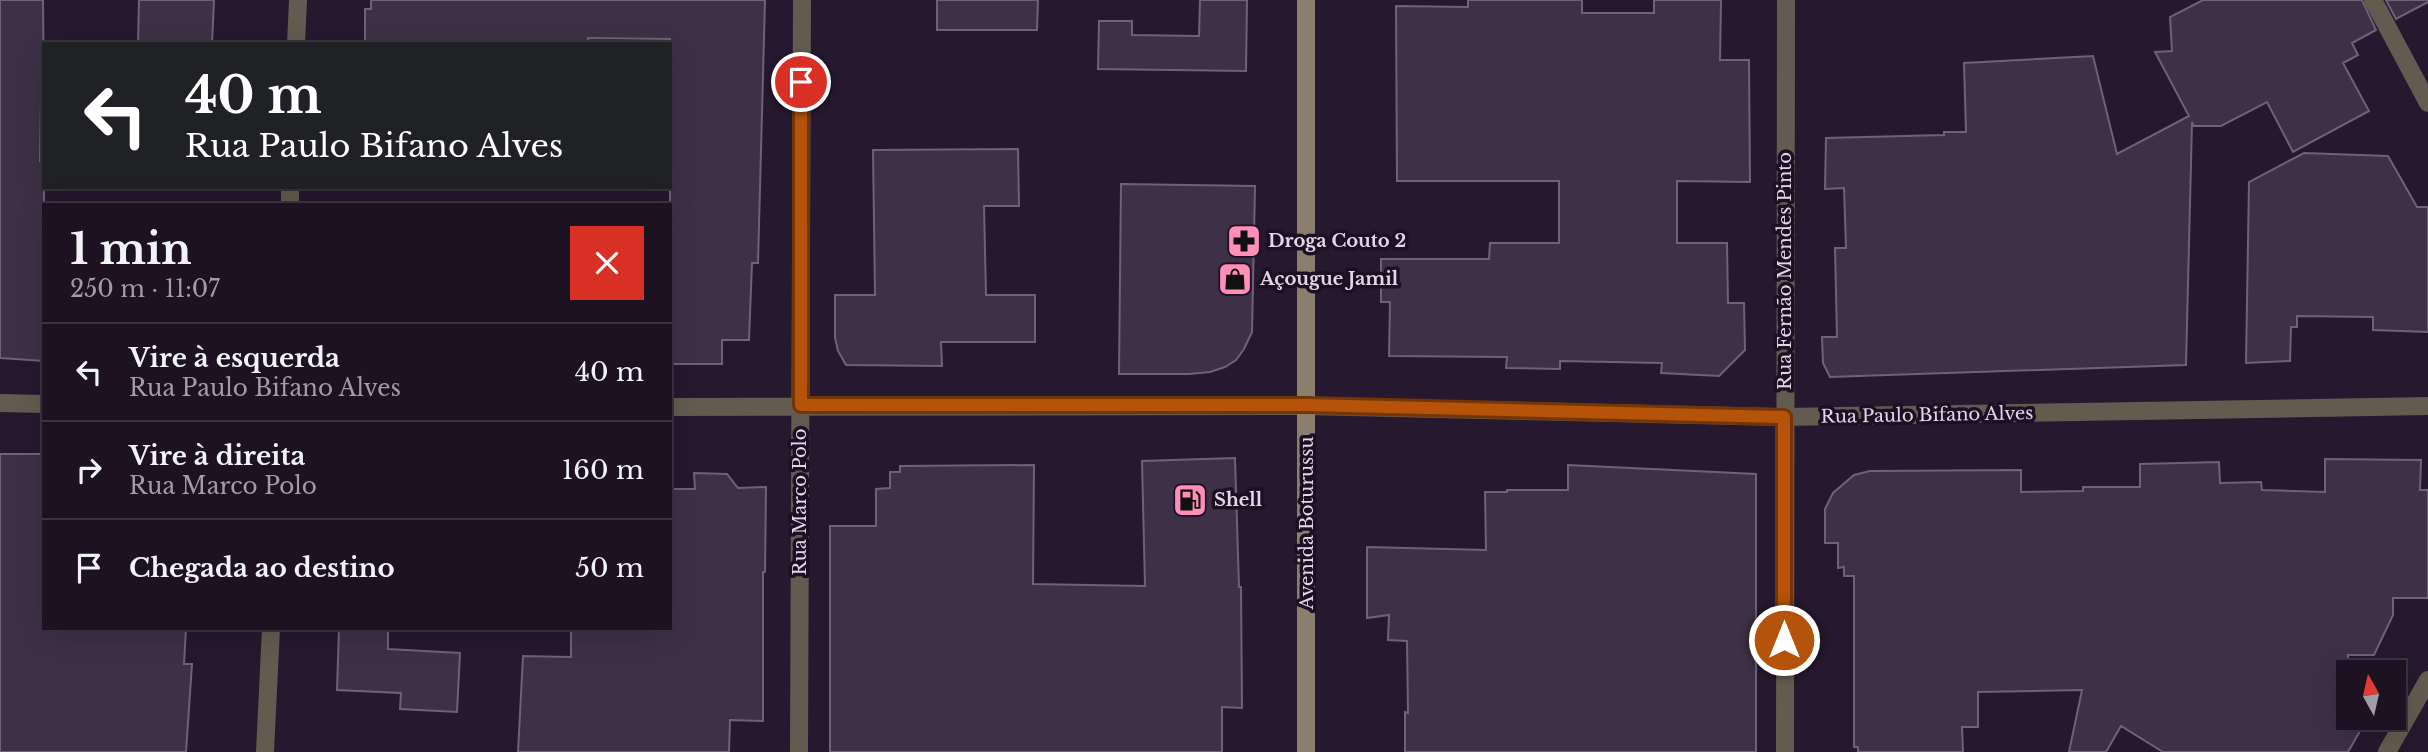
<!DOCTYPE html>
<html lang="pt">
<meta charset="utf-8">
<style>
body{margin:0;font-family:"Libre Baskerville",serif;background:#251b2a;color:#f1f3f6;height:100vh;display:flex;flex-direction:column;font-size:26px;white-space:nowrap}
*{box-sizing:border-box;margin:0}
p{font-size:23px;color:#a09ea5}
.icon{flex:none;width:38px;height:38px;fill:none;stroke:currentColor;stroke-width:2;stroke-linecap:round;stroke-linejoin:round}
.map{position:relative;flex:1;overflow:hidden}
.side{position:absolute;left:42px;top:203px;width:630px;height:427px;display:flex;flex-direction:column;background:#1c1222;border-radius:0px;box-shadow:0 7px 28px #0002,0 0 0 2px #3a3240}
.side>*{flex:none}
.hud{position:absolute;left:42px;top:42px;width:630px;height:147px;border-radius:0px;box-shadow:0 7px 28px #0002,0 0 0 2px #3a3240;background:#202124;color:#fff;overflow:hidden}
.needle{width:46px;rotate:352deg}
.tools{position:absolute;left:2336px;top:660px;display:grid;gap:14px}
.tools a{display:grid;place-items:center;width:70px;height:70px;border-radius:0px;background:#1c1222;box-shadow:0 7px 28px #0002,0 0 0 2px #3a3240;font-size:35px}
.pin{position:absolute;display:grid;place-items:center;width:60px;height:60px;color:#fff;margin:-30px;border:4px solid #fff;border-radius:50%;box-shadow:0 2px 7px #0007}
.me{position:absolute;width:77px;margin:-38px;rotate:0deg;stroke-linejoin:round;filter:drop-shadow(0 0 5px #0008)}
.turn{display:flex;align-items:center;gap:24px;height:147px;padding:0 28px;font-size:32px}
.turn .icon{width:91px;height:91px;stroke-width:2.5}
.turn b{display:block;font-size:49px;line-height:60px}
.round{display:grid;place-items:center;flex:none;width:74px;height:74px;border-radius:0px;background:#251b2a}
.head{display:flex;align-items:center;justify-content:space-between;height:119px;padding:0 28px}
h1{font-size:42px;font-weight:700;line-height:52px}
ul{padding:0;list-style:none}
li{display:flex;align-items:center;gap:21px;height:98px;padding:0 28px;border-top:2px solid #3a3240}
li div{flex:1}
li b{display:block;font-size:26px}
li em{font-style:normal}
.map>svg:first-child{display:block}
.building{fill:#3e3046;stroke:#71607a;stroke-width:2}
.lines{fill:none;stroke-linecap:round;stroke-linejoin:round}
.street{stroke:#635b50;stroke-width:18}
.secondary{stroke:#8b7e6c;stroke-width:18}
.route-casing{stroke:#753606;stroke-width:18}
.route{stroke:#b45309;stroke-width:12}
.labels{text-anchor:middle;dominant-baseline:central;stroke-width:7;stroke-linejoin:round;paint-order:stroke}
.poi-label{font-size:18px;font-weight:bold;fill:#e1d8e7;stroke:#1d0f24;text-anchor:start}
.street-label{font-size:18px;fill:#e1d8e7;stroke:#1d0f24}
</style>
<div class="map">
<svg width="2428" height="752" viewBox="0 0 2428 752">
<rect width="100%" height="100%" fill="#26182e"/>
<path class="building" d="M 0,0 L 43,0 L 44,102 L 41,102 L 40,161 L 44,161 L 44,361 L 0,358 Z
M 139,0 L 214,0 L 212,44 L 138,44 Z
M 371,0 L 765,0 L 758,263 L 752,263 L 749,340 L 722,340 L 722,364 L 670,364 L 670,39 L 588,38 L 588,44 L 365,44 L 365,9 L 371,9 Z
M 937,0 L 1038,0 L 1037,30 L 937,30 Z
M 1200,0 L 1247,0 L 1246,71 L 1098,69 L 1099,21 L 1132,21 L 1132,35 L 1199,36 Z
M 1468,0 L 1582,0 L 1582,13 L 1654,13 L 1654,0 L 1721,0 L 1720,60 L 1749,60 L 1750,182 L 1677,181 L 1677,243 L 1727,243 L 1728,303 L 1744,303 L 1745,350 L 1719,376 L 1661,373 L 1662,363 L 1560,361 L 1560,369 L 1506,368 L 1507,357 L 1389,356 L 1390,302 L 1381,302 L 1381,259 L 1489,259 L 1490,243 L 1559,243 L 1559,181 L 1397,181 L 1396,6 L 1468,7 Z
M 2203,0 L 2362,0 L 2376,30 L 2352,43 L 2358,55 L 2343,63 L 2369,111 L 2293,152 L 2267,102 L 2221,126 L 2194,126 L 2192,122 L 2186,365 L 1830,377 L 1823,363 L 1822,337 L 1837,337 L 1835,248 L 1846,248 L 1844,188 L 1825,189 L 1826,138 L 1944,135 L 1944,132 L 1966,132 L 1964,63 L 2093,56 L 2117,154 L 2189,116 L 2155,52 L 2172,51 L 2170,17 Z
M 2386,0 L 2428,0 L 2428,2 L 2396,19 Z
M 1018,149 L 1019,206 L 984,206 L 986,295 L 1035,295 L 1035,342 L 941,342 L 942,366 L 846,365 L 838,351 L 835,338 L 835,295 L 875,295 L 873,150 Z
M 2304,153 L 2388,156 L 2417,207 L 2428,207 L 2428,332 L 2373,330 L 2373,317 L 2297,316 L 2297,327 L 2291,327 L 2290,361 L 2246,363 L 2249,182 Z
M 1121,184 L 1255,186 L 1252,332 L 1244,349 L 1236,360 L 1225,367 L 1210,372 L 1189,374 L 1119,374 Z
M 0,454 L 44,454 L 44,628 L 186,628 L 184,664 L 192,664 L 186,752 L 0,752 Z
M 1235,458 L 1239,587 L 1241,587 L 1242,708 L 1222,707 L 1222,752 L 830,752 L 830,526 L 876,526 L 876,489 L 890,488 L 890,472 L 900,472 L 900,466 L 1034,465 L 1033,584 L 1145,586 L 1142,461 Z
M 2325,459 L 2421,460 L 2420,490 L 2428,490 L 2428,598 L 2393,598 L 2393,615 L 2374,655 L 2348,655 L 2348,718 L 2363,726 L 2348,752 L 2163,752 L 2121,726 L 2106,752 L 2069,752 L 2082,690 L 1978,692 L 1978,727 L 1962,727 L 1963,752 L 1858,752 L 1858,747 L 1854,747 L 1854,576 L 1844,576 L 1844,567 L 1838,568 L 1838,543 L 1825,543 L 1825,509 L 1833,493 L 1854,475 L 1870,471 L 2021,470 L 2021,492 L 2083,491 L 2083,487 L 2140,487 L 2140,464 L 2219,462 L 2220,483 L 2261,482 L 2262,490 L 2325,492 Z
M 1568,465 L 1756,474 L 1756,752 L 1405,752 L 1405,712 L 1408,713 L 1407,641 L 1388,640 L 1389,615 L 1367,618 L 1367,547 L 1486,550 L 1485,492 L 1507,492 L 1507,490 L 1568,490 Z
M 694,473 L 727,474 L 738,488 L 766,487 L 765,572 L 763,572 L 763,721 L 730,720 L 729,752 L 518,752 L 523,656 L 571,657 L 571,628 L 670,628 L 670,489 L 695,489 Z
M 339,628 L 388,628 L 388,649 L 460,653 L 457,712 L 400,709 L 401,693 L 337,690 Z"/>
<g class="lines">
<path class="street" d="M 2373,0 L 2428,103
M 296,44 L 298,0
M 290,205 L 290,187
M 0,403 L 44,404
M 670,407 L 1308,406 L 1784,417 L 2428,406
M 265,752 L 271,628
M 799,752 L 802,0
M 1785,752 L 1786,0
M 2387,752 L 2428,680"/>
<path class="secondary" d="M 1306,752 L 1306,0"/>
</g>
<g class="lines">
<g class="route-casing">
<path id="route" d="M 801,82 L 801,405 L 1308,405 L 1784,417 L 1784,640"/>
</g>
<use href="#route" class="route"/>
</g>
<defs>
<g id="pharmacy-square" transform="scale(1.75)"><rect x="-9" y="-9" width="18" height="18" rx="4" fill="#ff8eb9" stroke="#1d0f24"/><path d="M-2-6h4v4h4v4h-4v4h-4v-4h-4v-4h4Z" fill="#111"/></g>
<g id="shop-square" transform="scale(1.75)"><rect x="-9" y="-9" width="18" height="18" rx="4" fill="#ff8eb9" stroke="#1d0f24"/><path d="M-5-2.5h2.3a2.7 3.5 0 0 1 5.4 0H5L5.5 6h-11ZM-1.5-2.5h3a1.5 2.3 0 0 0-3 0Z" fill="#111"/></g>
<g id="fuel-square" transform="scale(1.75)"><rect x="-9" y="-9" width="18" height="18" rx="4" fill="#ff8eb9" stroke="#1d0f24"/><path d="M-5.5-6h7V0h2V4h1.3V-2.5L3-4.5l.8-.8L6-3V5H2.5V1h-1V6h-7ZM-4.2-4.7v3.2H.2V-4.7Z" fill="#111"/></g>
</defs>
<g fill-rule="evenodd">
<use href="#pharmacy-square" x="1244" y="241"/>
<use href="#shop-square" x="1235" y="279"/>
<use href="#fuel-square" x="1190" y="500"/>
</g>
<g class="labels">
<g class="poi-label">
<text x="1268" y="241">Droga Couto 2</text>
<text x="1260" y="279">Açougue Jamil</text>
<text x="1214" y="500">Shell</text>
</g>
<g class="street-label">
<text transform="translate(1785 271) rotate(-90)">Rua Fernão Mendes Pinto</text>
<text transform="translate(1927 415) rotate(-1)">Rua Paulo Bifano Alves</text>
<text transform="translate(800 502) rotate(-90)">Rua Marco Polo</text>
<text transform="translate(1307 523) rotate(-90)">Avenida Boturussu</text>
</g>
</g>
</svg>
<div class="tools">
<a><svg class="needle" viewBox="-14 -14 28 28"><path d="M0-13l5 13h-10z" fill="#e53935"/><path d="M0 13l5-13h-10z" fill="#a09ea5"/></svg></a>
</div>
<div class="pin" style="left:801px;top:82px;background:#d93025"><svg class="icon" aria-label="arrive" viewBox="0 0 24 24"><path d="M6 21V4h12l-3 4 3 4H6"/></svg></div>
<svg class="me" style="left:1784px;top:640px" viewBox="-20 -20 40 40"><circle r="17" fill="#b45309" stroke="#fff" stroke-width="3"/><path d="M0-11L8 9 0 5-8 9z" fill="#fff"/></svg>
<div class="hud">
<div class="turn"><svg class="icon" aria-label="left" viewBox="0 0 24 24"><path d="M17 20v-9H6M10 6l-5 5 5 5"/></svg><div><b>40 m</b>Rua Paulo Bifano Alves</div></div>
</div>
<section class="side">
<div class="head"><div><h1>1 min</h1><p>250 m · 11:07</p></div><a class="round" style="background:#d93025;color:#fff"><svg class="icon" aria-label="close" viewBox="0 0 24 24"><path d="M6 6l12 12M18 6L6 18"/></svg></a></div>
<ul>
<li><svg class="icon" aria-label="left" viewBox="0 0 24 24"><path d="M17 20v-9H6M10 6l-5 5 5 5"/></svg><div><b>Vire à esquerda</b><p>Rua Paulo Bifano Alves</p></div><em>40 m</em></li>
<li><svg class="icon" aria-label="right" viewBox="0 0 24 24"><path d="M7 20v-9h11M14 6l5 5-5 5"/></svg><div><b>Vire à direita</b><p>Rua Marco Polo</p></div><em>160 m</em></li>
<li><svg class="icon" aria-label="arrive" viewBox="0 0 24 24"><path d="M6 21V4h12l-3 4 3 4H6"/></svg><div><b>Chegada ao destino</b></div><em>50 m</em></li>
</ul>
</section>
</div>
